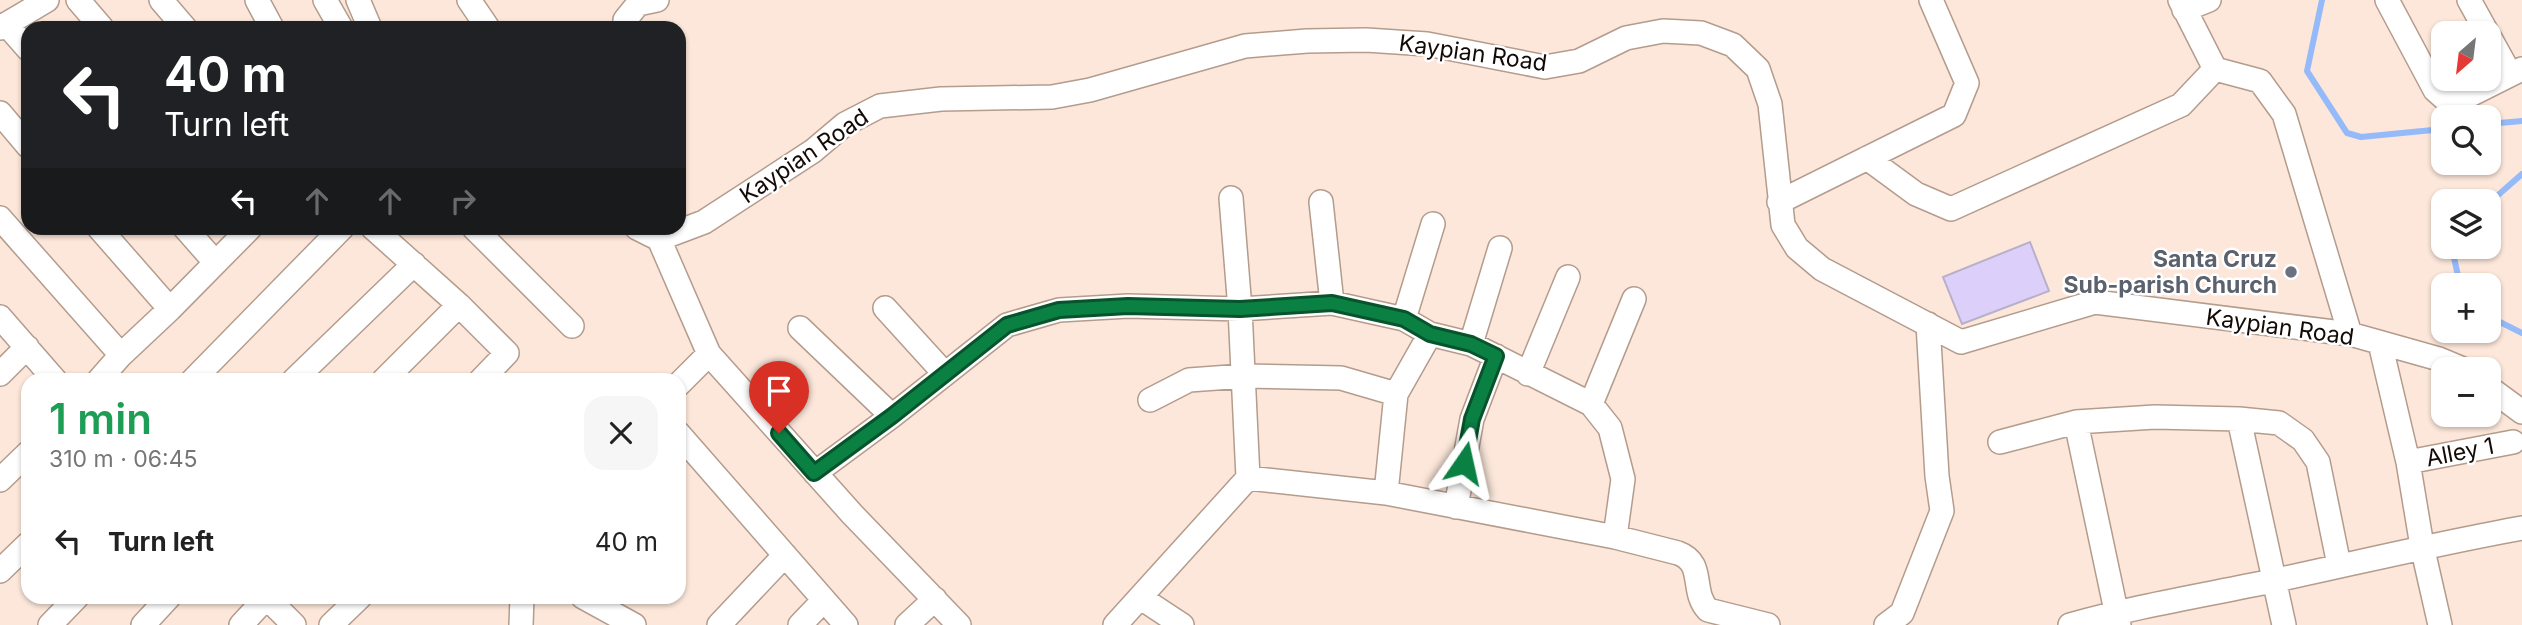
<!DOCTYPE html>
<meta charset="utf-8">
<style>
body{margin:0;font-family:Inter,sans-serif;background:#f6f6f6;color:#222;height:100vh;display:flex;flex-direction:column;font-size:26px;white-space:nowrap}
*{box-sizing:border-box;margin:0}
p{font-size:23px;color:#767676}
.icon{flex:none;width:38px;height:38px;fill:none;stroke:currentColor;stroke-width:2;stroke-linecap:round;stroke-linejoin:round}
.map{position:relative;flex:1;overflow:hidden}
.sheet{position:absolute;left:21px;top:373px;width:665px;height:231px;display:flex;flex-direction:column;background:#fff;border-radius:21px;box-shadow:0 2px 5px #0004}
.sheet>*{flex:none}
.banner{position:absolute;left:21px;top:21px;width:665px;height:214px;border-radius:21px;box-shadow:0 2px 5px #0004;background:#202124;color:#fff;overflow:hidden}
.needle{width:46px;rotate:208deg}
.controls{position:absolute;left:2431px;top:21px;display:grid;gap:14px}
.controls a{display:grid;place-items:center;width:70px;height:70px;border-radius:14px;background:#fff;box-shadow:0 2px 5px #0004;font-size:35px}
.pin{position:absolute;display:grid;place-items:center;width:60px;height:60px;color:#fff;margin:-72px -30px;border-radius:50% 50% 50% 0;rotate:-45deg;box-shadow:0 0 7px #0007}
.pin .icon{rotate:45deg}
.me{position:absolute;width:77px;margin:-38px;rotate:11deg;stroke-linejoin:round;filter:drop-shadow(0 0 5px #0008)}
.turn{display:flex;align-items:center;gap:24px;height:147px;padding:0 28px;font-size:32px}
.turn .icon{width:91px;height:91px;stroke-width:2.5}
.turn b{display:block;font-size:49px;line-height:60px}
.lanes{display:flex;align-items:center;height:66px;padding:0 28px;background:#0003;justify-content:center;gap:35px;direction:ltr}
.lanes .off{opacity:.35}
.round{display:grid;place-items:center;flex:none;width:74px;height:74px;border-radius:21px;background:#f6f6f6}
.overview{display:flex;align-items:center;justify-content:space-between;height:119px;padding:0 28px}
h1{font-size:42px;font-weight:600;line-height:52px;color:#1e9e55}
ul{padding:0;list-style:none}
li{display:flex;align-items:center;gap:21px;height:98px;padding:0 28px}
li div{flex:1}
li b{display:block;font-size:26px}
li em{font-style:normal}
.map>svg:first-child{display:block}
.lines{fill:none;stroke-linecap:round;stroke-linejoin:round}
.stream{stroke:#94baf9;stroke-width:6}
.building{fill:#dccffa;stroke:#b7b0c9;stroke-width:2}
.minor-casing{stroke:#b49c8d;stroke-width:26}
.minor{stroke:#fff;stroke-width:23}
.route-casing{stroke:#07532c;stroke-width:18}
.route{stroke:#0b8043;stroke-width:12}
.worship-dot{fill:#6b7280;stroke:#fff;stroke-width:2.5}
.labels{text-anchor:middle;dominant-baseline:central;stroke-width:5;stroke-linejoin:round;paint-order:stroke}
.street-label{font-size:23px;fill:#120a06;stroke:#fff}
.worship-label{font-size:23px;font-weight:bold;fill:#5b616d;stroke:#fff;text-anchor:end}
</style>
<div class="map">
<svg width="2522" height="625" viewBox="0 0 2522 625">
<rect width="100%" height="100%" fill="#fce7da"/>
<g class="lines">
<path class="stream" d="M 2322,0 L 2307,71 L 2347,133 L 2361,137 L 2443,129
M 2488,124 L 2522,121
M 2488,204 L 2522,174
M 2456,247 L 2453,253 L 2460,285
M 2488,316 L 2522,333"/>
</g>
<path class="building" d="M 2030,242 L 2049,291 L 1962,324 L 1943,277 Z"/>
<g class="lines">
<g class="minor-casing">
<path id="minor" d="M 78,0 L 102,28
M 161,0 L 185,28
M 257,0 L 272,28
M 325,0 L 341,28
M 358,0 L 370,28
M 469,0 L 488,28
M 2180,0 L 2215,69 L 2260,81 L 2284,114 L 2350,334
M 2387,0 L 2435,90 L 2444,98 L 2458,101 L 2522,69
M 2469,0 L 2510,74
M 2184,10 L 2209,0
M 6,24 L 28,49
M 0,28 L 47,0
M 626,28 L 625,20 L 638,4 L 657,0
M 0,113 L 28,146
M 1867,158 L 1916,194 L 1951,209 L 2181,105 L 2215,69
M 1231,198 L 1240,309 L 1248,478
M 1321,202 L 1332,303
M 1779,202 L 1954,115 L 1967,83 L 1931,0
M 0,218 L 121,355
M 99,228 L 170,309
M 185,228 L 215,262
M 373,228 L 459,305 L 507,353 L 481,380
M 474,228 L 572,326
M 637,228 L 659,239
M 659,239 L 704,222 L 813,151 L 845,124 L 880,106 L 941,99 L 1052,97 L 1090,90 L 1245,46 L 1307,41 L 1366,40 L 1427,44 L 1545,67 L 1579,61 L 1626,38 L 1663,31 L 1701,33 L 1733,45 L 1758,69 L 1770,104 L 1783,225 L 1797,248 L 1822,269 L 1961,342 L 2095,302 L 2350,334 L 2439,359 L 2463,369
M 659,239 L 709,354 L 852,514 L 959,625
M 885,308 L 945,374
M 0,317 L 55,380
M 1404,319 L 1433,224
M 800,328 L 892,416
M 2380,343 L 2408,462 L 2422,546 L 2440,625
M 1471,344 L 1500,248
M 0,374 L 27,347
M 1528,374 L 1568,277
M 99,380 L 121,355 L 170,309 L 250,228
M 193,380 L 342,228
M 294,380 L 414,264
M 384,380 L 459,305
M 679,384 L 709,354
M 2488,387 L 2522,412
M 1150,400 L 1189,380 L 1244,376 L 1341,378 L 1396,394
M 1591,404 L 1634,299
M 2239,419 L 2284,625
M 2076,422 L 2119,625
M 679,434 L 846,625
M 2000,442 L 2076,422 L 2155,417 L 2239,419 L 2279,423 L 2303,440 L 2318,462 L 2339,565
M 2408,462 L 2513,442
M 815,473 L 892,416 L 1007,325 L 1059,310 L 1128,306 L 1240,309 L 1332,303 L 1404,319 L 1430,334 L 1471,344 L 1591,404 L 1610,428 L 1623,479 L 1615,537
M 0,480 L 28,453
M 1386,493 L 1396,394 L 1430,334
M 1456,507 L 1472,419 L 1496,356
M 0,571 L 28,544
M 266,597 L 294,625
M 583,597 L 634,625
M 1141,598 L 1182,625
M 50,625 L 77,597
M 143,625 L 169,597
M 241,625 L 267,597
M 331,625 L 360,597
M 521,625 L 522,597
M 719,625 L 785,555
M 800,625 L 823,601
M 907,625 L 935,599
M 1115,625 L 1248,478 L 1386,493 L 1615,537 L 1678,553 C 1706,563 1690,591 1708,610 L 1768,625
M 1886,625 L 1902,613 L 1942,511 L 1937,476 L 1928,324
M 2070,625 C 2136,606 2205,595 2272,581 C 2356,563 2438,543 2522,528"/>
</g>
<use href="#minor" class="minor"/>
</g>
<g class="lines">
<g class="route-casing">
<path id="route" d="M 779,433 L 814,473 L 892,416 L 1007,325 L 1059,310 L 1128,306 L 1240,309 L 1332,303 L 1404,319 L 1430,334 L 1471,344 L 1496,356 L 1472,419 L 1464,463"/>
</g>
<use href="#route" class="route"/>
</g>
<circle class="worship-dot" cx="2291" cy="272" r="7"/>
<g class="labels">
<g class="street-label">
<text transform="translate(1473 53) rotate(8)">Kaypian Road</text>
<text transform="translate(804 156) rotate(-34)">Kaypian Road</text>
<text transform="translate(2280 327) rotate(8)">Kaypian Road</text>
<text transform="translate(2460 452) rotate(-11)">Alley 1</text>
</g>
<g class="worship-label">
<text x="2277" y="259">Santa Cruz<tspan x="2277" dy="26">Sub-parish Church</tspan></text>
</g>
</g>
</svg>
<div class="controls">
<a><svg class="needle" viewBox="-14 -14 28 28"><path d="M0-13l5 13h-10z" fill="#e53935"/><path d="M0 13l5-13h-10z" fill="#767676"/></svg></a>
<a><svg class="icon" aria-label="search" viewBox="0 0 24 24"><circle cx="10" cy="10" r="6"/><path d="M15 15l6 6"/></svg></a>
<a><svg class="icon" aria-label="layers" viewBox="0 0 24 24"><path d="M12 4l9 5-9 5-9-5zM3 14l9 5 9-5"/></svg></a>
<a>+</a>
<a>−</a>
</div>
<div class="pin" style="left:779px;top:433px;background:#d93025"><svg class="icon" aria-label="arrive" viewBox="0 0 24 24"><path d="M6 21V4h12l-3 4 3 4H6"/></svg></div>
<svg class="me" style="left:1464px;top:463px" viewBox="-20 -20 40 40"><path d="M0-17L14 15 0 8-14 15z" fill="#0b8043" stroke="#fff" stroke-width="4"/></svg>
<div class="banner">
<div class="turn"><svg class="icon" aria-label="left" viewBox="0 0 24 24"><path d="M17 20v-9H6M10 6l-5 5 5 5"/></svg><div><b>40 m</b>Turn left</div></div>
<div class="lanes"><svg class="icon" aria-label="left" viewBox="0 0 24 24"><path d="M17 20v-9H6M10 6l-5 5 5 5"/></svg><svg class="icon off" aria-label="ahead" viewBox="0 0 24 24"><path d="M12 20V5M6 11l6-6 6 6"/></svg><svg class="icon off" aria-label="ahead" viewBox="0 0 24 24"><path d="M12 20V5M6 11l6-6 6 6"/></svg><svg class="icon off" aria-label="right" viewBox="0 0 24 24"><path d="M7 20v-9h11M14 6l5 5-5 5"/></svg></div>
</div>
<section class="sheet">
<div class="overview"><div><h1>1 min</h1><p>310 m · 06:45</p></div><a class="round"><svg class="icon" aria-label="close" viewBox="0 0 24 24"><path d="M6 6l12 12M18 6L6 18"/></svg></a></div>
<ul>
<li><svg class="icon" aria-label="left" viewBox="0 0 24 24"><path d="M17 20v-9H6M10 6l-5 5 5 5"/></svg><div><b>Turn left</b></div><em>40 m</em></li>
</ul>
</section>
</div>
